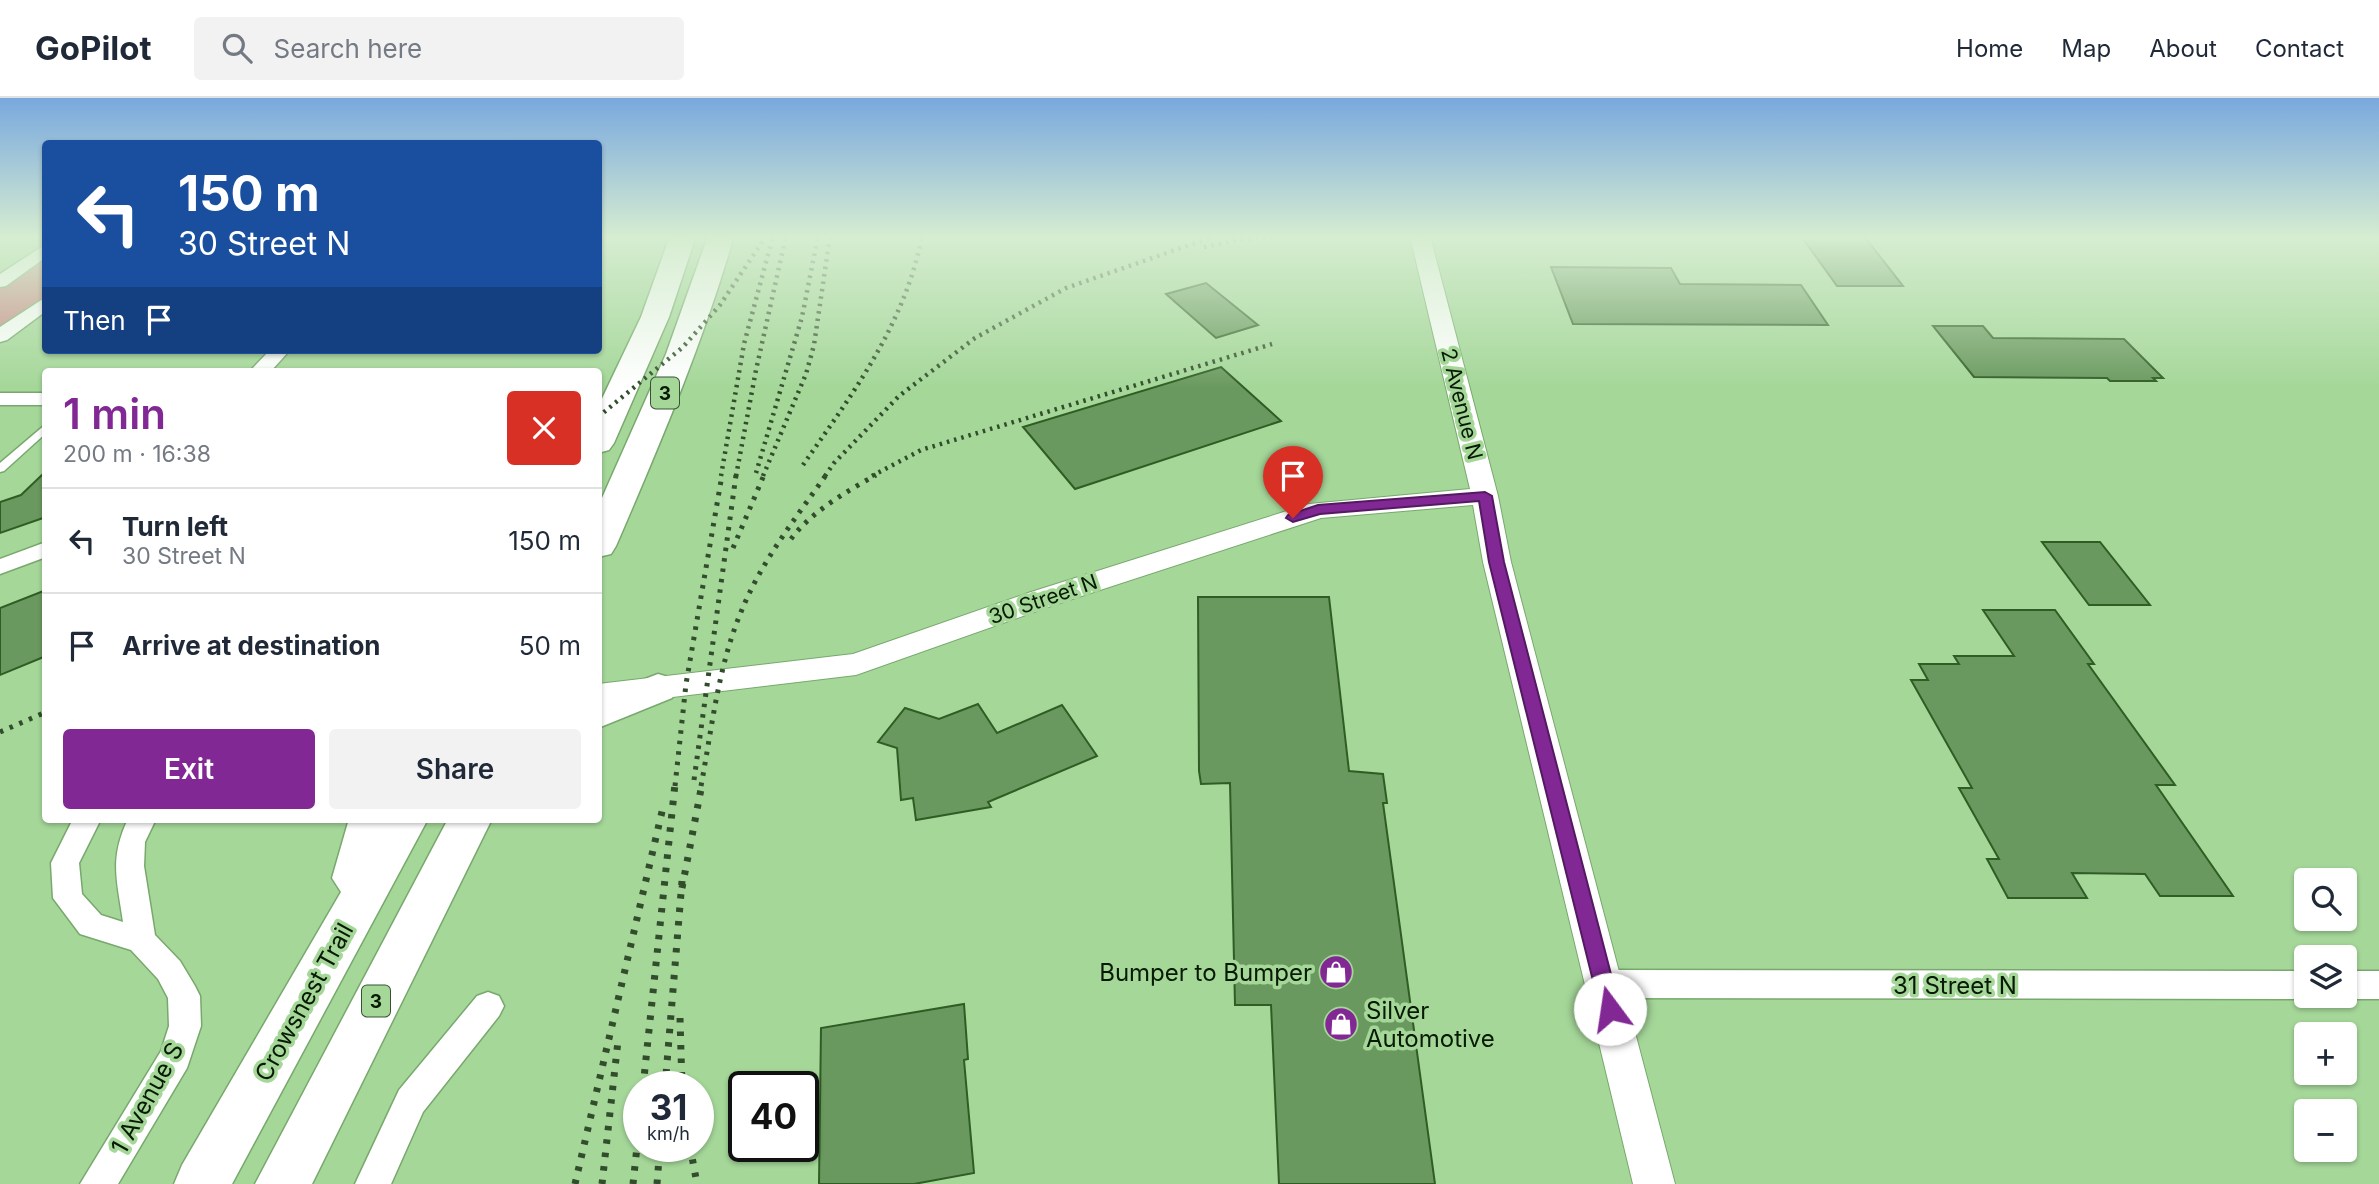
<!DOCTYPE html>
<meta charset="utf-8">
<style>
body{margin:0;font-family:Inter,sans-serif;background:#f2f2f3;color:#1f2937;height:100vh;display:flex;flex-direction:column;font-size:26px;white-space:nowrap}
*{box-sizing:border-box;margin:0}
p{font-size:23px;color:#747a83}
.icon{flex:none;width:38px;height:38px;fill:none;stroke:currentColor;stroke-width:2;stroke-linecap:round;stroke-linejoin:round}
.map{position:relative;flex:1;overflow:hidden}
.sheet{position:absolute;left:42px;top:270px;width:560px;height:455px;display:flex;flex-direction:column;background:#fff;border-radius:7px;box-shadow:0 2px 5px #0004}
.sheet>*{flex:none}
.guide{position:absolute;left:42px;top:42px;width:560px;height:214px;border-radius:7px;box-shadow:0 2px 5px #0004;background:#1a4fa0;color:#fff;overflow:hidden}
.tools{position:absolute;left:2294px;top:770px;display:grid;gap:14px}
.tools a{display:grid;place-items:center;width:63px;height:63px;border-radius:7px;background:#fff;box-shadow:0 2px 5px #0004;font-size:35px}
.speed{position:absolute;left:623px;top:973px;display:flex;gap:14px;font-size:35px;font-weight:700;text-align:center}
.speed>*{display:grid;place-content:center;width:91px;height:91px;border-radius:50%;background:#fff;box-shadow:0 2px 5px #0004;line-height:1}
.speed small{font-size:18px;font-weight:400}
.speed .limit{border:4px solid #111;border-radius:10px;background:#fff;color:#111}
.pin{position:absolute;display:grid;place-items:center;width:60px;height:60px;color:#fff;margin:-72px -30px;border-radius:50% 50% 50% 0;rotate:-45deg;box-shadow:0 0 7px #0007}
.pin .icon{rotate:45deg}
.me{position:absolute;width:77px;margin:-38px;rotate:346deg;stroke-linejoin:round;filter:drop-shadow(0 0 5px #0008)}
.turn{display:flex;align-items:center;gap:24px;height:147px;padding:0 21px;font-size:32px}
.turn .icon{width:91px;height:91px;stroke-width:2.5}
.turn b{display:block;font-size:49px;line-height:60px}
.then{display:flex;align-items:center;height:66px;padding:0 21px;background:#0003;gap:14px;font-size:26px}
.round{display:grid;place-items:center;flex:none;width:74px;height:74px;border-radius:7px;background:#f2f2f3}
.summary{display:flex;align-items:center;justify-content:space-between;height:119px;padding:0 21px}
h1{font-size:42px;font-weight:600;line-height:52px;color:#812895}
.button{display:flex;gap:14px;margin-top:auto;padding:14px 21px}
.button a{flex:1;height:80px;border-radius:7px;background:#812895;color:#fff;font-size:28px;font-weight:600;line-height:80px;text-align:center}
.button a+a{background:#f2f2f3;color:#1f2937}
ul{padding:0;list-style:none}
li{display:flex;align-items:center;gap:21px;height:105px;padding:0 21px;border-top:2px solid #e0e1e3}
li div{flex:1}
li b{display:block;font-size:26px}
li em{font-style:normal}
header{display:flex;align-items:center;gap:42px;box-sizing:border-box;height:98px;padding:0 35px;background:#fff;border-bottom:2px solid #e0e1e3}
header strong{font-size:33px}
nav{display:flex;gap:38px;margin-inline-start:auto;font-size:24px}
.search{width:490px;height:63px;background:#f2f2f3;display:flex;align-items:center;gap:18px;box-sizing:border-box;padding:0 24px;border-radius:7px;color:#747a83;font-size:26px}
.map>svg:first-child{display:block}
.green{fill:#cb8686}
.building{fill:#6a995f;stroke:#305d24;stroke-width:2}
.lines{fill:none;stroke-linecap:round;stroke-linejoin:round}
.service-casing{stroke:#78a86d;stroke-width:3}
.minor-casing{stroke:#78a86d;stroke-width:3}
.tertiary-casing{stroke:#78a86d;stroke-width:2}
.trunk-casing{stroke:#78a86d;stroke-width:3}
.service{fill:#fff;fill-rule:evenodd}
.minor{fill:#fff;fill-rule:evenodd}
.tertiary{fill:#fff;fill-rule:evenodd}
.trunk{fill:#fff;fill-rule:evenodd}
.rail-far2{stroke:#324d2c;stroke-width:4.5;stroke-dasharray:2.5 5;stroke-linecap:butt}
.rail-far1{stroke:#324d2c;stroke-width:5;stroke-dasharray:3.5 7;stroke-linecap:butt}
.rail{stroke:#324d2c;stroke-width:7;stroke-dasharray:4.5 9;stroke-linecap:butt}
.route{fill:#812895;stroke:#541a61;stroke-width:2}
.labels{text-anchor:middle;dominant-baseline:central;stroke-width:7;stroke-linejoin:round;paint-order:stroke}
.shield{fill:#a5d799;stroke:#375331;stroke-width:2}
.shield-label{font-size:19px;font-weight:bold;fill:#081a04}
.street-label{font-size:21px;fill:#081a04;stroke:#a5d799}
.near-poi-label{font-size:24px;fill:#081a04;stroke:#a5d799;text-anchor:end}
.near-street-label{font-size:24px;fill:#081a04;stroke:#a5d799}
</style>
<header>
<strong>GoPilot</strong>
<div class="search"><svg class="icon" aria-label="search" viewBox="0 0 24 24"><circle cx="10" cy="10" r="6"/><path d="M15 15l6 6"/></svg>Search here</div>
<nav><a>Home</a><a>Map</a><a>About</a><a>Contact</a></nav>
</header>
<div class="map">
<svg width="2379" height="1086" viewBox="0 0 2379 1086">
<rect width="100%" height="100%" fill="#a5d799"/>
<path class="green" d="M 45,151 L 45,204 L 0,238 L 0,184 Z"/>
<path class="building" d="M 1801,138 L 1864,138 L 1903,188 L 1837,188 Z
M 1551,169 L 1671,170 L 1680,186 L 1801,187 L 1828,227 L 1573,226 Z
M 1206,185 L 1258,227 L 1216,240 L 1166,196 Z
M 1933,228 L 1983,228 L 1993,240 L 2124,241 L 2163,280 L 2153,280 L 2156,283 L 2110,283 L 2107,280 L 1974,279 Z
M 1221,269 L 1281,323 L 1075,391 L 1023,329 Z
M 46,373 L 46,419 L 0,435 L 0,404 L 21,397 Z
M 2042,444 L 2100,444 L 2150,507 L 2089,507 Z
M 46,492 L 46,558 L 0,577 L 0,510 Z
M 1198,499 L 1329,499 L 1349,673 L 1383,676 L 1387,705 L 1383,705 L 1435,1086 L 1279,1086 L 1271,907 L 1235,907 L 1230,685 L 1201,686 L 1199,673 Z
M 1983,512 L 2055,512 L 2094,566 L 2088,566 L 2175,687 L 2156,687 L 2233,798 L 2160,798 L 2145,776 L 2072,775 L 2087,800 L 2008,800 L 1987,761 L 1999,761 L 1959,690 L 1972,690 L 1911,582 L 1928,582 L 1919,566 L 1959,566 L 1954,558 L 2014,558 Z
M 978,606 L 997,635 L 1062,607 L 1097,658 L 988,704 L 991,709 L 916,722 L 913,700 L 901,702 L 897,650 L 878,644 L 905,610 L 939,621 Z
M 964,906 L 968,961 L 964,962 L 974,1075 L 914,1086 L 819,1086 L 821,930 Z"/>
<g class="lines">
<g class="service-casing">
<path id="service" d="M 46,326 L 46,335 L 4,373 L 0,374 L 0,365 Z"/>
</g>
<g class="minor-casing">
<path id="minor" d="M 46,146 L 46,159 L 6,188 L 0,189 L 0,176 Z
M 46,199 L 46,213 L 7,242 L 0,244 L 0,229 Z
M 270,252 L 290,252 L 271,273 L 250,273 Z
M 0,295 L 46,295 L 46,307 L 0,307 Z
M 46,444 L 46,459 L 0,476 L 0,461 Z
M 73,721 L 101,721 L 79,765 L 82,796 L 101,817 L 123,824 C 117,782 109,761 128,721 L 156,721 L 145,744 L 144,768 L 155,837 L 180,863 L 195,888 L 200,898 L 201,928 L 187,970 L 118,1086 L 80,1086 L 161,953 L 169,928 L 168,900 L 158,881 L 131,852 L 80,836 L 53,800 L 51,765 Z
M 1604,872 L 2306,873 L 2306,898 L 2314,898 L 2306,901 L 1604,900 L 1593,896 L 1588,886 L 1593,876 Z
M 2345,873 L 2379,873 L 2379,901 L 2345,901 L 2337,898 L 2345,898 Z
M 488,894 L 499,898 L 504,908 L 499,918 L 423,1014 L 391,1086 L 355,1086 L 399,992 L 477,898 Z"/>
</g>
<g class="tertiary-casing">
<path id="tertiary" d="M 1410,138 L 1430,138 L 1498,398 L 1511,464 L 1675,1086 L 1633,1086 L 1483,464 L 1473,407 L 1321,420 L 1051,508 L 856,577 L 598,608 L 598,586 L 853,556 L 1031,494 L 1309,406 L 1470,391 Z"/>
</g>
<g class="trunk-casing">
<path id="trunk" d="M 670,138 L 696,138 L 669,219 L 614,345 L 609,352 L 598,355 L 598,309 L 641,219 Z
M 708,138 L 734,138 C 703,245 660,346 616,448 L 611,456 L 598,459 L 598,409 L 666,256 Z
M 658,576 L 672,580 L 678,590 L 672,600 L 598,630 L 598,599 Z
M 349,721 L 428,721 L 232,1086 L 174,1086 L 182,1067 L 341,794 L 332,780 Z
M 448,721 L 492,721 L 312,1086 L 255,1086 Z"/>
</g>
<use href="#service" class="service"/>
<use href="#minor" class="minor"/>
<use href="#tertiary" class="tertiary"/>
<use href="#trunk" class="trunk"/>
<path class="rail-far2" d="M 1204,149 L 1236,142 L 1282,138
M 598,319 L 683,249 L 720,207 L 766,138
M 803,367 C 853,295 905,226 922,138
M 756,375 L 802,219 L 818,138
M 721,378 L 744,246 L 773,138
M 736,378 L 756,272 L 786,138
M 763,378 L 806,276 L 814,247 L 830,138
M 825,378 L 834,365 L 899,298 L 975,240 L 1066,190 L 1215,138
M 872,378 L 921,352 L 1272,246"/>
<path class="rail-far1" d="M 791,441 C 811,414 847,393 876,377
M 733,450 L 764,377
M 0,634 L 46,614
M 694,682 L 736,377
M 675,688 L 686,586 L 722,377
M 701,688 C 712,630 718,569 741,514 C 761,464 795,421 826,377"/>
<path class="rail" d="M 682,790 L 702,686
M 680,920 L 682,989
M 643,989 L 675,686
M 665,989 L 682,783
M 690,1048 L 697,1086
M 575,1086 L 664,705
M 602,1086 L 618,943
M 633,1086 L 639,1030
M 657,1086 L 660,1048"/>
</g>
<linearGradient id="sky" x2="0" y2="1"><stop stop-color="#79a8de"/><stop offset="0.48" stop-color="#d6edd1"/><stop offset="1" stop-color="#d6edd1" stop-opacity="0"/></linearGradient>
<rect width="2379" height="290" fill="url(#sky)"/>
<path class="route" d="M 1485,394 L 1492,398 L 1504,464 L 1620,911 L 1617,918 L 1610,920 L 1603,918 L 1600,911 L 1489,464 L 1479,403 L 1320,416 L 1293,424 L 1286,420 L 1288,417 L 1318,407 Z"/>
<defs>
<g id="shop-disc" transform="scale(1.75)"><circle r="9.5" fill="#812895" stroke="#a5d799"/><path d="M-5-2.5h2.3a2.7 3.5 0 0 1 5.4 0H5L5.5 6h-11ZM-1.5-2.5h3a1.5 2.3 0 0 0-3 0Z" fill="#fff"/></g>
</defs>
<g fill-rule="evenodd">
<use href="#shop-disc" x="1336" y="874"/>
<use href="#shop-disc" x="1341" y="926"/>
</g>
<g class="labels">
<g class="shield">
<rect x="651" y="279.5" width="28" height="31" rx="5"/>
<rect x="362" y="887.5" width="28" height="31" rx="5"/>
</g>
<g class="shield-label">
<text x="665" y="295">3</text>
<text x="376" y="903">3</text>
</g>
<g class="street-label">
<text transform="translate(1462 306) rotate(76)">2 Avenue N</text>
<text transform="translate(1043 501) rotate(-19)">30 Street N</text>
</g>
<g class="near-poi-label">
<text x="1312" y="874">Bumper to Bumper</text>
<text x="1366" y="912" text-anchor="start">Silver<tspan x="1366" dy="28">Automotive</tspan></text>
</g>
<g class="near-street-label">
<text x="1955" y="887">31 Street N</text>
<text transform="translate(304 904) rotate(-61)">Crowsnest Trail</text>
<text transform="translate(147 1000) rotate(-61)">1 Avenue S</text>
</g>
</g>
</svg>
<div class="tools">
<a><svg class="icon" aria-label="search" viewBox="0 0 24 24"><circle cx="10" cy="10" r="6"/><path d="M15 15l6 6"/></svg></a>
<a><svg class="icon" aria-label="layers" viewBox="0 0 24 24"><path d="M12 4l9 5-9 5-9-5zM3 14l9 5 9-5"/></svg></a>
<a>+</a>
<a>−</a>
</div>
<div class="speed"><div>31<small>km/h</small></div><div class="limit">40</div></div>
<div class="pin" style="left:1293px;top:420px;background:#d93025"><svg class="icon" aria-label="arrive" viewBox="0 0 24 24"><path d="M6 21V4h12l-3 4 3 4H6"/></svg></div>
<svg class="me" style="left:1610px;top:911px" viewBox="-20 -20 40 40"><circle r="19" fill="#fff"/><path d="M0-13L10 11 0 6-10 11z" fill="#812895"/></svg>
<div class="guide">
<div class="turn"><svg class="icon" aria-label="left" viewBox="0 0 24 24"><path d="M17 20v-9H6M10 6l-5 5 5 5"/></svg><div><b>150 m</b>30 Street N</div></div>
<div class="then">Then<svg class="icon" aria-label="arrive" viewBox="0 0 24 24"><path d="M6 21V4h12l-3 4 3 4H6"/></svg></div>
</div>
<section class="sheet">
<div class="summary"><div><h1>1 min</h1><p>200 m · 16:38</p></div><a class="round" style="background:#d93025;color:#fff"><svg class="icon" aria-label="close" viewBox="0 0 24 24"><path d="M6 6l12 12M18 6L6 18"/></svg></a></div>
<ul>
<li><svg class="icon" aria-label="left" viewBox="0 0 24 24"><path d="M17 20v-9H6M10 6l-5 5 5 5"/></svg><div><b>Turn left</b><p>30 Street N</p></div><em>150 m</em></li>
<li><svg class="icon" aria-label="arrive" viewBox="0 0 24 24"><path d="M6 21V4h12l-3 4 3 4H6"/></svg><div><b>Arrive at destination</b></div><em>50 m</em></li>
</ul>
<div class="button"><a>Exit</a><a>Share</a></div>
</section>
</div>
